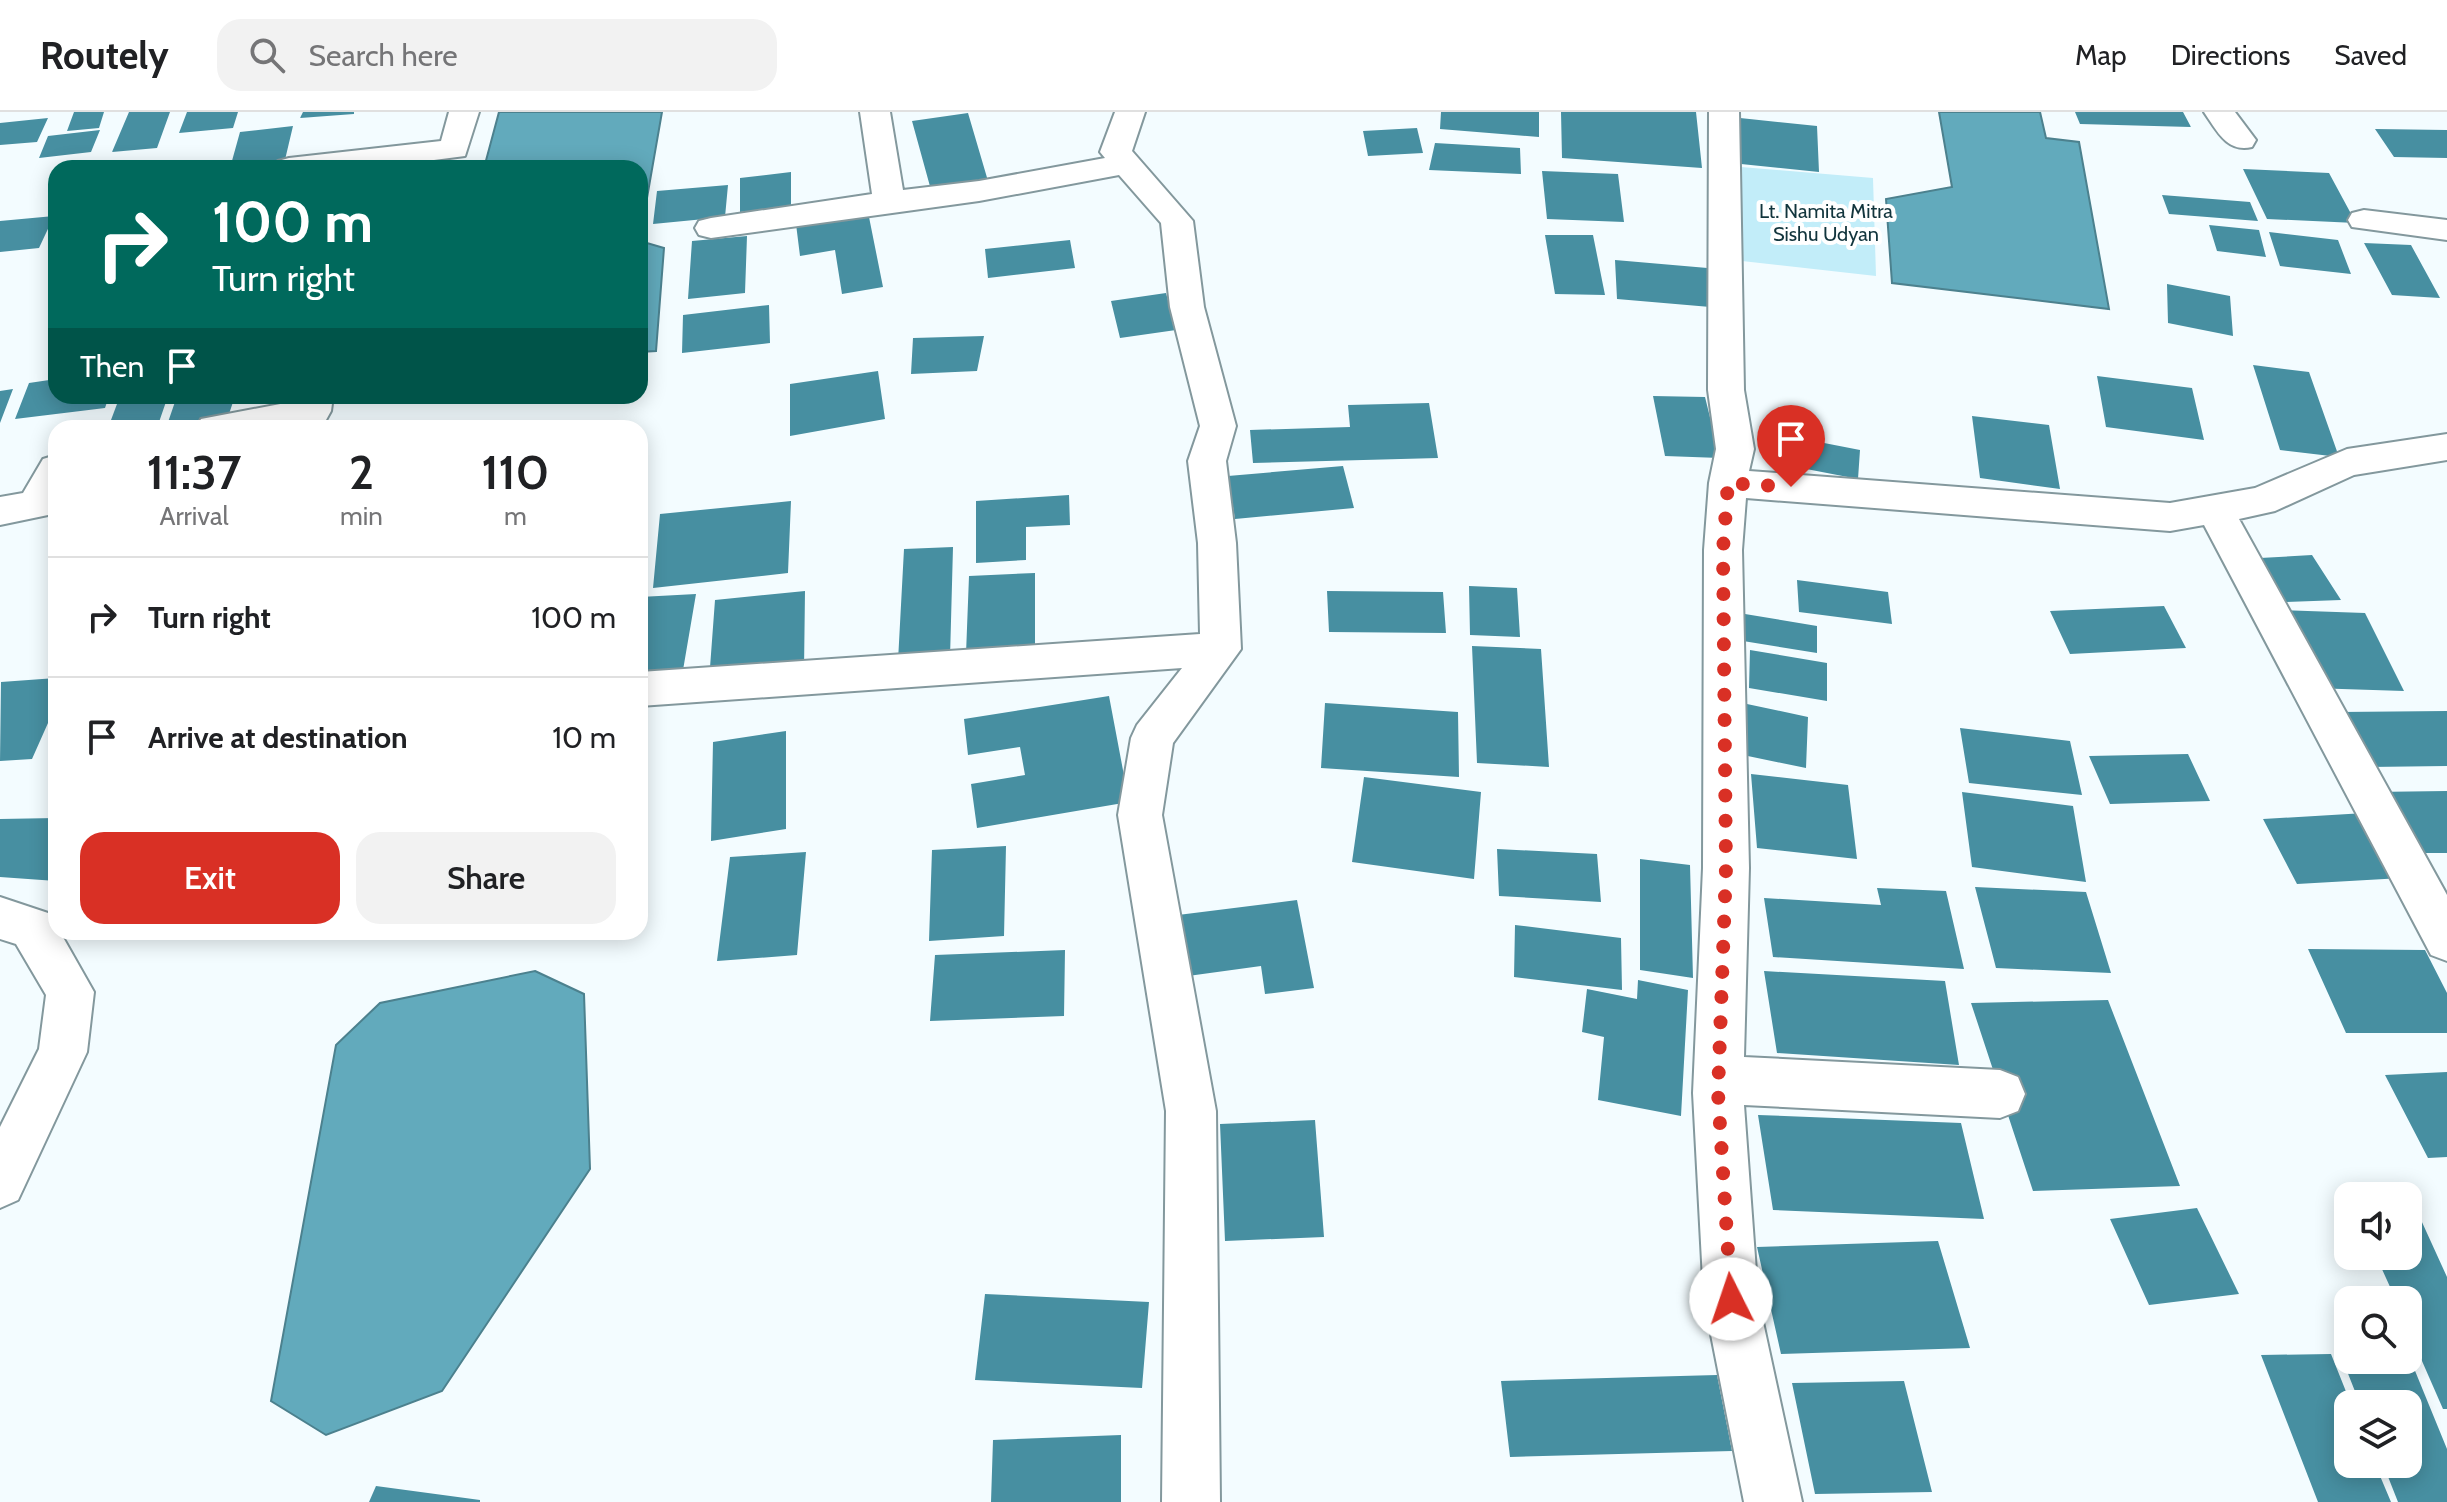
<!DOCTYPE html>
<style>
body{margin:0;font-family:Cabin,sans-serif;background:#f2f2f2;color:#202124;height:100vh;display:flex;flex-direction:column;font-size:30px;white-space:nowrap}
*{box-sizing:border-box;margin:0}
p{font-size:26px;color:#757577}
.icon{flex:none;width:44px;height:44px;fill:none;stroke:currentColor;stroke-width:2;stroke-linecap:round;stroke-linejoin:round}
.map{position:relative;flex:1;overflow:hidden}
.drawer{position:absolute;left:48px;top:308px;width:600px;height:520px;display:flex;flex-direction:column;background:#fff;border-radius:24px;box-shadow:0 4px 20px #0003}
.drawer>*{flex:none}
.guide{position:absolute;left:48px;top:48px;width:600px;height:244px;border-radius:24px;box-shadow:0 4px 20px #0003;background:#00695c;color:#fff;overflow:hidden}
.controls{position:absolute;left:2334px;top:1070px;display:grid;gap:16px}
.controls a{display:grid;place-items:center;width:88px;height:88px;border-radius:16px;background:#fff;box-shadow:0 4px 20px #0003;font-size:40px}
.pin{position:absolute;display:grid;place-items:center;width:68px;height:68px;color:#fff;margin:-82px -34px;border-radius:50% 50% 50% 0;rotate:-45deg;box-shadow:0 0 8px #0007}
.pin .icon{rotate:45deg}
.me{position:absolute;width:88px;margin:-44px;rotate:356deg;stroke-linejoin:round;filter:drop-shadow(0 0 6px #0008)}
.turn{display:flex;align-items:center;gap:28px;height:168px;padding:0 32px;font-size:36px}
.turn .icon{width:104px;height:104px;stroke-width:2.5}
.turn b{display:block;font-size:56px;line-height:68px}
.then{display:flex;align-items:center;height:76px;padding:0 32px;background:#0003;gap:16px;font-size:30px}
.eta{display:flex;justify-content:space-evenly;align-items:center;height:136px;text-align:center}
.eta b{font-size:48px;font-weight:600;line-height:56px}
.cta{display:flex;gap:16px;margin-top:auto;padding:16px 32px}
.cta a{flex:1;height:92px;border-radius:24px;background:#d93025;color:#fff;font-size:32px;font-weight:600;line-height:92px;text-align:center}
.cta a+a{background:#f2f2f2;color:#202124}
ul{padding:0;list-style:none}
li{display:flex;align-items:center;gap:24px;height:120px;padding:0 32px;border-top:2px solid #e0e0e0}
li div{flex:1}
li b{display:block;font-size:30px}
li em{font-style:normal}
header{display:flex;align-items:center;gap:48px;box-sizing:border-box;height:112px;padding:0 40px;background:#fff;border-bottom:2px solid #e0e0e0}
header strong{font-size:38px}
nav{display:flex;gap:44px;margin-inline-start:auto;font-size:28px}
.search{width:560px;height:72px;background:#f2f2f2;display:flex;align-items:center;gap:20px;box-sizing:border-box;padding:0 28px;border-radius:24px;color:#757577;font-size:30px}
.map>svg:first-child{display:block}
.green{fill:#c2edf9}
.water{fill:#62aabc;stroke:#4c818e;stroke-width:2}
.building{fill:#478fa1}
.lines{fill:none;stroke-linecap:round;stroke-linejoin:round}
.street-casing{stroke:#83989d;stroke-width:4}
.street{fill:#fff;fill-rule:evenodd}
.route{stroke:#d93025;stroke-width:14;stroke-dasharray:0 25.2}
.labels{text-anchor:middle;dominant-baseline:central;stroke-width:8;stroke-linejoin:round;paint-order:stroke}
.far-park-label{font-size:20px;fill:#12353d;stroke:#fff}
</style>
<header>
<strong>Routely</strong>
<div class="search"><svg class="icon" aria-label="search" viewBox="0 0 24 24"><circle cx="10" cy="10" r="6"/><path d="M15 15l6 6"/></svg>Search here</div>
<nav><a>Map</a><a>Directions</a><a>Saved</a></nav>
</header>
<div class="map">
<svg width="2447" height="1390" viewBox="0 0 2447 1390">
<rect width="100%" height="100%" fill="#f3fcff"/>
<path class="green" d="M 1741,55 L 1873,66 L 1876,164 L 1742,149 Z"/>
<path class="water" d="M 499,0 L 662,0 L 640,126 L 640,56 L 484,56 Z
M 1939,0 L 2040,0 L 2046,26 L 2079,30 L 2109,197 L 1892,171 L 1886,87 L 1952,75 Z
M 640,129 L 664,136 L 656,239 L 640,240 Z
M 535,859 L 584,882 L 590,1057 L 442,1279 L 326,1323 L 271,1289 L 336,933 L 380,891 Z"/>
<path class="building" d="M 74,0 L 104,0 L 99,16 L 67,19 Z
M 129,0 L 170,0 L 157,36 L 112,40 Z
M 187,0 L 238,0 L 233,16 L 179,21 Z
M 303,0 L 354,0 L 354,2 L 300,6 Z
M 1441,0 L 1539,0 L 1539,25 L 1440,17 Z
M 1561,0 L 1696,0 L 1702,56 L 1562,46 Z
M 2075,0 L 2183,0 L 2191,15 L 2080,12 Z
M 968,1 L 988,69 L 931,78 L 912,9 Z
M 48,6 L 37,30 L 0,33 L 0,11 Z
M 1740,6 L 1817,14 L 1819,60 L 1741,52 Z
M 293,14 L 284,52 L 230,56 L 240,20 Z
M 1417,16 L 1423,41 L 1368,44 L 1363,19 Z
M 2375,17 L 2447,18 L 2447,46 L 2394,45 Z
M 100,18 L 91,40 L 39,46 L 48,24 Z
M 1435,31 L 1520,36 L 1521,62 L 1429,58 Z
M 2243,57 L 2329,61 L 2356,111 L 2267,107 Z
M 1542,59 L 1618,62 L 1624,110 L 1547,107 Z
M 791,60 L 791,95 L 740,100 L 740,66 Z
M 728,73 L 725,105 L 653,112 L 657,79 Z
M 2162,83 L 2250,90 L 2258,109 L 2169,102 Z
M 868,100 L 883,175 L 842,182 L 835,138 L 800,144 L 796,112 Z
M 54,104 L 39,136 L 0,140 L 0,109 Z
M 2209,113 L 2259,118 L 2266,145 L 2217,139 Z
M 2269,120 L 2338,128 L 2351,162 L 2280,154 Z
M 1545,123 L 1593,123 L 1605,183 L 1555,182 Z
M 747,124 L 745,181 L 688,187 L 692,129 Z
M 1070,128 L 1075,156 L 988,166 L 985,137 Z
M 2364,131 L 2411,133 L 2440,186 L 2392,183 Z
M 1615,148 L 1719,157 L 1722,196 L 1617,187 Z
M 2167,172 L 2230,184 L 2233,224 L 2168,211 Z
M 1166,181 L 1176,218 L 1120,226 L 1111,189 Z
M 769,193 L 770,231 L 682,241 L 683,203 Z
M 984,224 L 977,259 L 911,262 L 913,226 Z
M 2253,253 L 2309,260 L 2339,345 L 2280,338 Z
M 878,259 L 885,307 L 790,324 L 790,272 Z
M 2097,264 L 2192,276 L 2204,328 L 2106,315 Z
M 56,267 L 56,284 L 109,284 L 105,296 L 15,307 L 29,271 Z
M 13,277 L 0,311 L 0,279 Z
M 120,284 L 168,284 L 158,313 L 108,316 Z
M 177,284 L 235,284 L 226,311 L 166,316 Z
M 1653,284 L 1705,285 L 1720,346 L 1665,344 Z
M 1429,291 L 1438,346 L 1253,351 L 1250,318 L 1350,315 L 1348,293 Z
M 1972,304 L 2049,313 L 2060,377 L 1980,366 Z
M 1778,322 L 1860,338 L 1858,367 L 1775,351 Z
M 1343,354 L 1354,396 L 1235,407 L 1228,364 Z
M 1069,383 L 1070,413 L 1026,415 L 1026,448 L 976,451 L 976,389 Z
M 791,389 L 788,461 L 653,476 L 660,402 Z
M 953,435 L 950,546 L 898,549 L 904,437 Z
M 2312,443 L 2341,488 L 2286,490 L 2260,446 Z
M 1035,461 L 1035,538 L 966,542 L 969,464 Z
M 1797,468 L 1888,480 L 1892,512 L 1799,500 Z
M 1469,474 L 1517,476 L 1520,525 L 1470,523 Z
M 805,479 L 804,558 L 709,569 L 715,488 Z
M 1327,479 L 1443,480 L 1446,521 L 1329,520 Z
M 696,482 L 682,564 L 640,566 L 640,485 Z
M 2164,494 L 2186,536 L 2070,542 L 2050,499 Z
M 2276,498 L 2365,501 L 2404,579 L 2311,576 Z
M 1745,502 L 1817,514 L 1817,541 L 1743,529 Z
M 1472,534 L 1541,537 L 1549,655 L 1477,651 Z
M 1750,538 L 1827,551 L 1827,589 L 1749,576 Z
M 56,566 L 56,593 L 32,647 L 0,649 L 1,570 Z
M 1109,584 L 1129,690 L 977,716 L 971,672 L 1025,663 L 1020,635 L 968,643 L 964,607 Z
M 1325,591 L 1458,600 L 1459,665 L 1321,656 Z
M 1747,592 L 1808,605 L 1806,656 L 1743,643 Z
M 2447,599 L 2447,654 L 2369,655 L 2340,600 Z
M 1960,616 L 2070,629 L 2082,683 L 1969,671 Z
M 786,619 L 786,717 L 711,729 L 713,630 Z
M 2188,642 L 2210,689 L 2110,692 L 2089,644 Z
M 1751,662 L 1848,673 L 1857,747 L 1757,736 Z
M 1364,665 L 1481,680 L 1474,767 L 1352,750 Z
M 2447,679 L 2447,741 L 2405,741 L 2372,680 Z
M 1962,680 L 2073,694 L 2086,770 L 1972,755 Z
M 2365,701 L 2402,766 L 2297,772 L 2263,707 Z
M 56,706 L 56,769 L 0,765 L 0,707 Z
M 1006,734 L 1004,824 L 929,829 L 932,738 Z
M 1497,737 L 1597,742 L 1601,790 L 1499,784 Z
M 806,740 L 797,843 L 717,849 L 730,745 Z
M 1640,747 L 1690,753 L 1693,866 L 1640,858 Z
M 1975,775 L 2086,780 L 2111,861 L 1996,856 Z
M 1877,776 L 1946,779 L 1964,857 L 1773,845 L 1764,786 L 1881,793 Z
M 1297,788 L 1314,876 L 1265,882 L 1261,854 L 1188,864 L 1178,803 Z
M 1515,813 L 1621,826 L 1622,878 L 1514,865 Z
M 2308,837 L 2425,838 L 2447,881 L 2447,921 L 2346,921 Z
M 1065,838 L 1064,904 L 930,909 L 935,843 Z
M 1764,859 L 1945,869 L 1959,953 L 1777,941 Z
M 1638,868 L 1688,878 L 1681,1004 L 1598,988 L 1604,925 L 1582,920 L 1587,877 L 1637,887 Z
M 2108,888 L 2180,1074 L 2033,1079 L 1971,891 Z
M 2447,960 L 2447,1045 L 2428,1046 L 2385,963 Z
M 1758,1003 L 1961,1011 L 1984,1107 L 1773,1098 Z
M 1315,1008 L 1324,1125 L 1225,1129 L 1220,1012 Z
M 2197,1096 L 2239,1182 L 2149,1193 L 2110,1107 Z
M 2416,1097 L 2447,1165 L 2447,1297 L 2443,1297 L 2408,1217 L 2408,1188 L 2396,1188 L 2376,1144 L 2408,1144 L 2408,1098 Z
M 1938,1129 L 1970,1236 L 1781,1242 L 1757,1135 Z
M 985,1182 L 1149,1190 L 1142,1276 L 975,1268 Z
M 2331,1242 L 2351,1292 L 2348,1292 L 2348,1352 L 2375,1352 L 2391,1390 L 2318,1390 L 2261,1243 Z
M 2343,1249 L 2411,1249 L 2447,1337 L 2447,1390 L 2398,1390 L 2383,1352 L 2408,1352 L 2408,1292 L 2360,1292 Z
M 1717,1263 L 1732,1339 L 1510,1345 L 1501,1269 Z
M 1904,1269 L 1932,1380 L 1815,1382 L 1792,1271 Z
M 1121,1323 L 1121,1390 L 991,1390 L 993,1328 Z
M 376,1374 L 480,1388 L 480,1390 L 369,1390 Z"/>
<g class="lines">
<g class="street-casing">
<path id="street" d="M 449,0 L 479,0 L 465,44 L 372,56 L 273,56 L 278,49 L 289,46 L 441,29 Z
M 860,0 L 890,0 L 903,78 L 979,69 L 1105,46 L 1100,40 L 1115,0 L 1145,0 L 1132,39 L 1193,109 L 1204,195 L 1236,314 L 1226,349 L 1236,431 L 1241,537 L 1173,631 L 1162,703 L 1216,999 L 1220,1390 L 1162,1390 L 1166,999 L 1118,703 L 1131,626 L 1137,613 L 1182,556 L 640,594 L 640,560 L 1200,522 L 1198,431 L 1188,349 L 1200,314 L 1170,195 L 1161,111 L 1119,63 L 979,89 L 711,126 L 699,123 L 695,116 L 699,109 L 711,106 L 872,82 Z
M 1709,0 L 1739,0 L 1744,278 L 1754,337 L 1749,359 L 2170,391 L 2255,376 L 2347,337 L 2447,322 L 2447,348 L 2354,363 L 2275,399 L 2239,407 L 2447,783 L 2447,849 L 2431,843 L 2204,413 L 2170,419 L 1746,386 L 1742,438 L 1749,756 L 1744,945 L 2000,958 L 2018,965 L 2025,982 L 2018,999 L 2000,1006 L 1744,993 L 1758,1187 L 1802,1390 L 1744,1390 L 1704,1187 L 1693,981 L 1703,756 L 1704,438 L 1709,371 L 1716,337 L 1708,278 Z
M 2204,0 L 2235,0 L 2256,28 L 2252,35 C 2227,41 2217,19 2204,0 Z
M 2364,98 L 2447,108 L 2447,128 L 2352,115 L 2348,108 L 2352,101 Z
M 297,284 L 333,284 L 331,299 L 326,308 L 289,316 L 196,316 L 201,307 L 296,289 Z
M 56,343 L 56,390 L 48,403 L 0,413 L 0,385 L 23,381 L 43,347 Z
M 0,785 L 48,801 L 56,820 L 60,820 L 94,880 L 87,940 L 18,1088 L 0,1096 L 0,1015 L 39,937 L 46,883 L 16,832 L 0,827 Z"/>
</g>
<use href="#street" class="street"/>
</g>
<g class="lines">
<path class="route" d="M 1731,1187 L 1718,981 L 1726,756 L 1723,438 L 1728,371 L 1791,375"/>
</g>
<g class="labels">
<g class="far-park-label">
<text x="1826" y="99">Lt. Namita Mitra<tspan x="1826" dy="23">Sishu Udyan</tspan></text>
</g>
</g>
</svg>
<div class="controls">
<a><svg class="icon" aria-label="sound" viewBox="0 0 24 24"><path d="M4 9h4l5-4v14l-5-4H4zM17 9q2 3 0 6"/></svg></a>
<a><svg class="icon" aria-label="search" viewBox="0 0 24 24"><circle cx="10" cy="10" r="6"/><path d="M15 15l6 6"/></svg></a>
<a><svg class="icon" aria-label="layers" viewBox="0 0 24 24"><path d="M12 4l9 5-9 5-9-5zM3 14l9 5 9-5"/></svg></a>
</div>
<div class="pin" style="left:1791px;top:375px;background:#d93025"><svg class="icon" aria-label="arrive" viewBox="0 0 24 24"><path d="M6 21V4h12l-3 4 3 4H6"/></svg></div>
<svg class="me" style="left:1731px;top:1187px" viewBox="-20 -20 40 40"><circle r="19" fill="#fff"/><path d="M0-13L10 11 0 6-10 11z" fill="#d93025"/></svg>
<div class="guide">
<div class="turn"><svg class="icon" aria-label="right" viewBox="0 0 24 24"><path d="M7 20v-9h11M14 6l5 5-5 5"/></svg><div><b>100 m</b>Turn right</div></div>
<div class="then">Then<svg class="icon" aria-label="arrive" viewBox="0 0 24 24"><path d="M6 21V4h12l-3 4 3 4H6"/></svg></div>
</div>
<section class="drawer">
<div class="eta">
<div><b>11:37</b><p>Arrival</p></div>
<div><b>2</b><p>min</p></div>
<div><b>110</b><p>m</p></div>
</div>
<ul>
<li><svg class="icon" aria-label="right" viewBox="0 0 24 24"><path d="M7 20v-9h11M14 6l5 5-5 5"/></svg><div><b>Turn right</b></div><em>100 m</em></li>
<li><svg class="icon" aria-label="arrive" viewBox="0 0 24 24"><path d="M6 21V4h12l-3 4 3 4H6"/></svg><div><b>Arrive at destination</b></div><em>10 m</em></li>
</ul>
<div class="cta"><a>Exit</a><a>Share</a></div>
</section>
</div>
